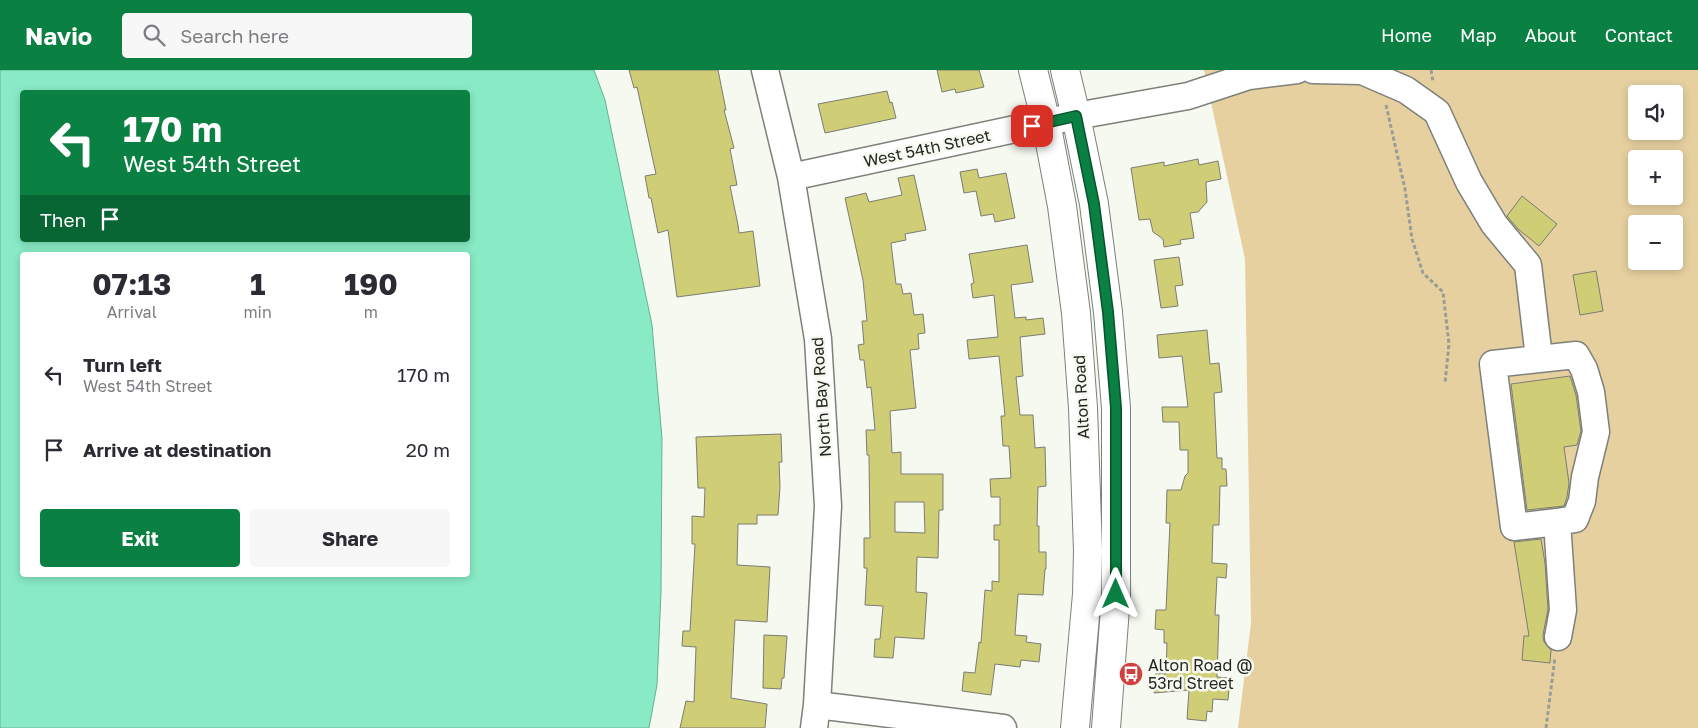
<!DOCTYPE html>
<meta charset="utf-8">
<style>
body{margin:0;font-family:"Golos Text",sans-serif;background:#f7f7f7;color:#2b2b33;height:100vh;display:flex;flex-direction:column;font-size:19px;white-space:nowrap}
*{box-sizing:border-box;margin:0}
p{font-size:16px;color:#7c7c81}
.icon{flex:none;width:28px;height:28px;fill:none;stroke:currentColor;stroke-width:2;stroke-linecap:round;stroke-linejoin:round}
.map{position:relative;flex:1;overflow:hidden}
.panel{position:absolute;left:20px;top:182px;width:450px;height:325px;display:flex;flex-direction:column;background:#fff;border-radius:5px;box-shadow:0 2px 8px #0003}
.panel>*{flex:none}
.guide{position:absolute;left:20px;top:20px;width:450px;height:152px;border-radius:5px;box-shadow:0 2px 8px #0003;background:#0b8043;color:#fff;overflow:hidden}
.fabs{position:absolute;left:1628px;top:15px;display:grid;gap:10px}
.fabs a{display:grid;place-items:center;width:55px;height:55px;border-radius:5px;background:#fff;box-shadow:0 2px 8px #0003;font-size:25px}
.pin{position:absolute;display:grid;place-items:center;width:42px;height:42px;color:#fff;margin:-21px;border-radius:10px;box-shadow:0 2px 8px #0006}
.me{position:absolute;width:55px;margin:-28px;rotate:0deg;stroke-linejoin:round;filter:drop-shadow(0 0 4px #0008)}
.turn{display:flex;align-items:center;gap:18px;height:105px;padding:0 20px;font-size:22px}
.turn .icon{width:65px;height:65px;stroke-width:2.5}
.turn b{display:block;font-size:35px;line-height:42px}
.then{display:flex;align-items:center;height:48px;padding:0 20px;background:#0003;gap:10px;font-size:19px}
.eta{display:flex;justify-content:space-evenly;align-items:center;height:85px;text-align:center}
.eta b{font-size:30px;font-weight:700;line-height:35px}
.action{display:flex;gap:10px;margin-top:auto;padding:10px 20px}
.action a{flex:1;height:58px;border-radius:5px;background:#0b8043;color:#fff;font-size:20px;font-weight:700;line-height:58px;text-align:center}
.action a+a{background:#f7f7f7;color:#2b2b33}
ul{padding:0;list-style:none}
li{display:flex;align-items:center;gap:15px;height:75px;padding:0 20px}
li div{flex:1}
li b{display:block;font-size:19px}
li em{font-style:normal}
header{display:flex;align-items:center;gap:30px;box-sizing:border-box;height:70px;padding:0 25px;background:#0b8043;color:#fff}
header strong{font-size:24px}
nav{display:flex;gap:28px;margin-inline-start:auto;font-size:18px}
.search{width:350px;height:45px;background:#f7f7f7;display:flex;align-items:center;gap:12px;box-sizing:border-box;padding:0 18px;border-radius:5px;color:#7c7c81;font-size:19px}
.map>svg:first-child{display:block}
.green{fill:#e6d0a0;fill-rule:evenodd}
.water{fill:#88ebc5;stroke:#6ab094;fill-rule:evenodd}
.building{fill:#d0cd77;stroke:#7c7c74;fill-rule:evenodd}
.lines{fill:none;stroke-linecap:round;stroke-linejoin:round}
.minor-casing{stroke:#7d8179;stroke-width:29}
.major-casing{stroke:#7d8179;stroke-width:30}
.path{stroke:#9a9d96;stroke-width:3;stroke-dasharray:4 2.5;stroke-linecap:butt}
.minor{stroke:#fff;stroke-width:26}
.major{stroke:#fff;stroke-width:28}
.route-casing{stroke:#07532c;stroke-width:12}
.route{stroke:#0b8043;stroke-width:9}
.labels{text-anchor:middle;dominant-baseline:central;stroke-width:5;stroke-linejoin:round;paint-order:stroke}
.street-label{font-size:16px;fill:#252723;stroke:#f5f9f0}
.poi-label{font-size:16px;fill:#252723;stroke:#f5f9f0;text-anchor:start}
</style>
<header>
<strong>Navio</strong>
<div class="search"><svg class="icon" aria-label="search" viewBox="0 0 24 24"><circle cx="10" cy="10" r="6"/><path d="M15 15l6 6"/></svg>Search here</div>
<nav><a>Home</a><a>Map</a><a>About</a><a>Contact</a></nav>
</header>
<div class="map">
<svg width="1698" height="658" viewBox="0 0 1698 658">
<rect width="100%" height="100%" fill="#f5f9f0"/>
<path class="green" d="M 1204,0 L 1698,0 L 1698,658 L 1238,658 L 1251,553 L 1245,189 ZM 1636,24 L 1674,24 L 1674,61 L 1636,61 ZM 1636,89 L 1674,89 L 1674,126 L 1636,126 ZM 1636,154 L 1674,154 L 1674,191 L 1636,191 Z"/>
<path class="water" d="M 0,0 L 594,0 L 605,30 L 652,255 L 662,368 L 661,522 L 657,615 L 649,658 L 0,658 ZM 22,22 L 468,22 L 468,170 L 22,170 ZM 22,185 L 468,185 L 468,505 L 22,505 Z"/>
<path class="building" d="M 629,0 L 718,0 L 726,40 L 724,40 L 734,78 L 730,79 L 737,115 L 730,116 L 738,155 L 739,163 L 753,161 L 760,216 L 677,227 L 668,160 L 658,163 L 651,128 L 649,128 L 645,106 L 656,104 L 637,17 L 634,18 Z
M 937,0 L 979,0 L 984,17 L 956,23 L 955,19 L 942,22 Z
M 887,21 L 890,33 L 892,32 L 896,48 L 825,63 L 818,34 Z
M 1198,89 L 1199,95 L 1218,91 L 1221,109 L 1206,112 L 1207,132 L 1198,142 L 1190,143 L 1194,168 L 1180,170 L 1181,174 L 1164,177 L 1163,169 L 1153,162 L 1150,149 L 1139,150 L 1131,98 L 1164,92 L 1164,96 Z
M 977,99 L 979,108 L 1006,103 L 1015,148 L 995,152 L 993,144 L 981,146 L 976,121 L 964,123 L 960,102 Z
M 914,105 L 926,160 L 905,164 L 906,170 L 891,173 L 896,214 L 901,214 L 903,224 L 911,223 L 914,245 L 923,244 L 925,263 L 918,264 L 919,279 L 910,280 L 916,338 L 890,341 L 892,383 L 901,382 L 901,404 L 943,404 L 943,440 L 939,440 L 938,488 L 917,487 L 916,522 L 927,523 L 924,569 L 895,567 L 893,588 L 874,587 L 875,569 L 880,569 L 883,536 L 865,535 L 867,498 L 864,498 L 864,468 L 870,468 L 869,385 L 867,385 L 866,360 L 875,360 L 871,317 L 867,318 L 864,290 L 860,290 L 858,275 L 864,274 L 862,251 L 867,251 L 863,210 L 845,128 L 866,123 L 869,132 L 902,125 L 898,108 ZM 895,432 L 924,432 L 925,463 L 895,462 Z
M 1522,126 L 1557,154 L 1539,176 L 1518,159 L 1507,146 Z
M 1027,175 L 1033,212 L 1011,215 L 1015,248 L 1026,247 L 1026,250 L 1043,248 L 1045,264 L 1020,267 L 1023,306 L 1016,307 L 1020,345 L 1033,345 L 1035,378 L 1045,377 L 1046,416 L 1038,417 L 1037,456 L 1039,456 L 1039,482 L 1046,482 L 1046,499 L 1045,499 L 1043,525 L 1018,524 L 1015,565 L 1027,566 L 1026,572 L 1041,574 L 1039,592 L 1021,590 L 1020,597 L 995,594 L 991,625 L 962,621 L 964,602 L 975,603 L 979,572 L 981,573 L 985,520 L 992,521 L 992,511 L 999,512 L 999,470 L 994,470 L 994,455 L 1000,455 L 1000,427 L 991,427 L 990,409 L 1011,408 L 1009,376 L 1003,376 L 1001,346 L 1005,346 L 999,286 L 969,289 L 967,270 L 998,267 L 994,225 L 973,228 L 971,214 L 974,213 L 969,184 Z
M 1179,187 L 1183,215 L 1175,216 L 1178,236 L 1161,238 L 1154,190 Z
M 1596,201 L 1603,241 L 1580,245 L 1573,205 Z
M 1207,260 L 1210,294 L 1219,293 L 1222,322 L 1214,323 L 1217,388 L 1222,388 L 1222,399 L 1226,399 L 1227,416 L 1220,416 L 1219,455 L 1213,455 L 1212,493 L 1227,494 L 1226,508 L 1217,507 L 1215,545 L 1219,545 L 1217,607 L 1230,608 L 1228,630 L 1213,629 L 1212,642 L 1207,641 L 1206,651 L 1187,649 L 1189,620 L 1154,623 L 1156,603 L 1166,604 L 1167,573 L 1164,573 L 1164,560 L 1155,559 L 1156,540 L 1166,540 L 1170,453 L 1166,453 L 1167,420 L 1181,420 L 1185,406 L 1188,403 L 1188,380 L 1180,380 L 1179,352 L 1163,352 L 1162,337 L 1188,337 L 1182,286 L 1159,288 L 1157,265 Z
M 1570,306 L 1576,325 L 1581,361 L 1577,375 L 1564,377 L 1569,413 L 1567,427 L 1564,436 L 1527,440 L 1511,314 Z
M 781,364 L 782,392 L 779,392 L 780,416 L 778,445 L 757,445 L 757,454 L 738,454 L 737,495 L 770,497 L 767,552 L 735,550 L 731,628 L 767,634 L 765,658 L 680,658 L 686,631 L 694,632 L 696,577 L 682,576 L 683,561 L 690,561 L 695,474 L 692,474 L 692,446 L 704,447 L 705,418 L 698,418 L 696,367 Z
M 1541,469 L 1545,493 L 1548,539 L 1543,565 L 1544,572 L 1551,580 L 1550,593 L 1522,590 L 1524,566 L 1529,566 L 1514,472 Z
M 764,565 L 787,566 L 784,608 L 782,608 L 781,619 L 763,618 Z"/>
<g class="lines">
<g class="minor-casing">
<path id="minor" d="M 765,0 L 791,107 L 818,269 L 828,436 L 817,635 L 814,658
M 1313,0 L 1362,1 L 1406,20 L 1437,42 L 1469,112 L 1494,154 L 1528,195 L 1539,288
M 791,107 L 1076,46 L 1188,26 L 1249,6 L 1297,0
M 1557,452 L 1575,449 L 1582,431 L 1585,407 L 1596,362 L 1591,322 L 1584,299 L 1576,285 L 1493,294 L 1514,457 L 1557,452 L 1563,540 L 1558,567
M 817,635 L 1003,658"/>
</g>
<g class="major-casing">
<path id="major" d="M 1033,0 L 1046,52 L 1062,136 L 1076,243 L 1083,338 L 1088,481 L 1087,524 L 1075,658
M 1065,0 L 1076,46 L 1094,134 L 1108,242 L 1116,338 L 1116,525 L 1106,658"/>
</g>
<path class="path" d="M 1431,0 L 1433,12
M 1386,35 L 1405,119 L 1412,169 L 1423,203 L 1443,222 L 1449,274 L 1445,313
M 1546,658 L 1555,587"/>
<use href="#minor" class="minor"/>
<use href="#major" class="major"/>
</g>
<g class="lines">
<g class="route-casing">
<path id="route" d="M 1032,56 L 1076,46 L 1094,134 L 1108,242 L 1116,338 L 1116,524"/>
</g>
<use href="#route" class="route"/>
</g>
<defs>
<g id="bus-disc" transform="scale(1.25)"><circle r="9.5" fill="#cf403e" stroke="#f5f9f0"/><path d="M-5-6H5V4H4V6H2V4H-2V6H-4V4H-5ZM-3.5-4V0h7V-4ZM-3.5 1.2v1.5H-2V1.2ZM2 1.2v1.5H3.5V1.2Z" fill="#fff"/></g>
</defs>
<g fill-rule="evenodd">
<use href="#bus-disc" x="1131" y="604"/>
</g>
<g class="labels">
<g class="street-label">
<text transform="translate(927 78) rotate(-12)">West 54th Street</text>
<text transform="translate(821 327) rotate(-94)">North Bay Road</text>
<text transform="translate(1081 327) rotate(-93)">Alton Road</text>
</g>
<g class="poi-label">
<text x="1148" y="595">Alton Road @<tspan x="1148" dy="18">53rd Street</tspan></text>
</g>
</g>
</svg>
<div class="fabs">
<a><svg class="icon" aria-label="sound" viewBox="0 0 24 24"><path d="M4 9h4l5-4v14l-5-4H4zM17 9q2 3 0 6"/></svg></a>
<a>+</a>
<a>−</a>
</div>
<div class="pin" style="left:1032px;top:56px;background:#d93025"><svg class="icon" aria-label="arrive" viewBox="0 0 24 24"><path d="M6 21V4h12l-3 4 3 4H6"/></svg></div>
<svg class="me" style="left:1116px;top:524px" viewBox="-20 -20 40 40"><path d="M0-17L14 15 0 8-14 15z" fill="#0b8043" stroke="#fff" stroke-width="4"/></svg>
<div class="guide">
<div class="turn"><svg class="icon" aria-label="left" viewBox="0 0 24 24"><path d="M17 20v-9H6M10 6l-5 5 5 5"/></svg><div><b>170 m</b>West 54th Street</div></div>
<div class="then">Then<svg class="icon" aria-label="arrive" viewBox="0 0 24 24"><path d="M6 21V4h12l-3 4 3 4H6"/></svg></div>
</div>
<section class="panel">
<div class="eta">
<div><b>07:13</b><p>Arrival</p></div>
<div><b>1</b><p>min</p></div>
<div><b>190</b><p>m</p></div>
</div>
<ul>
<li><svg class="icon" aria-label="left" viewBox="0 0 24 24"><path d="M17 20v-9H6M10 6l-5 5 5 5"/></svg><div><b>Turn left</b><p>West 54th Street</p></div><em>170 m</em></li>
<li><svg class="icon" aria-label="arrive" viewBox="0 0 24 24"><path d="M6 21V4h12l-3 4 3 4H6"/></svg><div><b>Arrive at destination</b></div><em>20 m</em></li>
</ul>
<div class="action"><a>Exit</a><a>Share</a></div>
</section>
</div>
